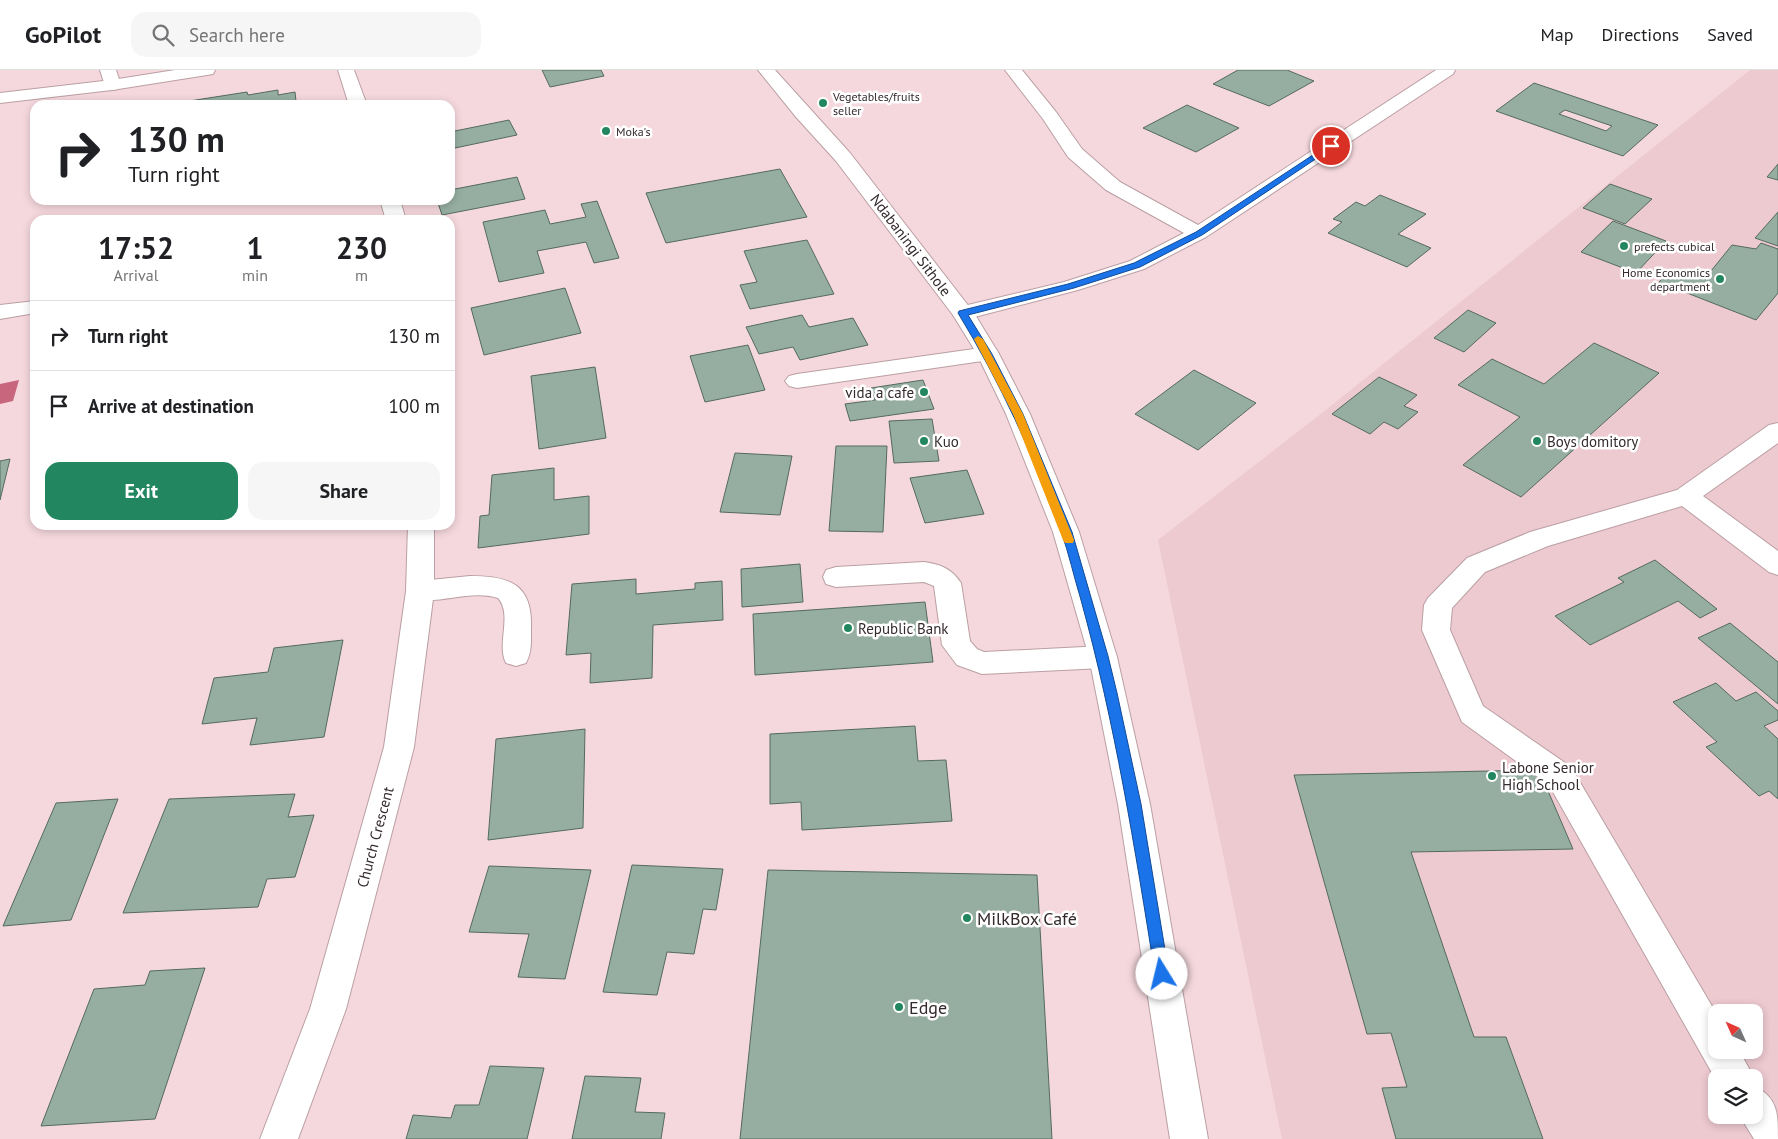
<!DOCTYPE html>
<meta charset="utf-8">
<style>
body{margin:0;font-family:"PT Sans",sans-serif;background:#f6f6f6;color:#202124;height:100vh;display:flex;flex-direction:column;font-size:19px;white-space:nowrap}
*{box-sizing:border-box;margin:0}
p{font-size:16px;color:#757577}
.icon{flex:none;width:28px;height:28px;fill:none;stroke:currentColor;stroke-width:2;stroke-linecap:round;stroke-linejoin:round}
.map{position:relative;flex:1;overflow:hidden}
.sheet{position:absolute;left:30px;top:145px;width:425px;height:315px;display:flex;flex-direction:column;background:#fff;border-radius:15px;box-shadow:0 2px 8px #0003}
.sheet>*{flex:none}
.hud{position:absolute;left:30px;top:30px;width:425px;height:105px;border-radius:15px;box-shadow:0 2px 8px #0003;background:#fff;color:#202124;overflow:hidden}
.needle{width:32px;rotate:315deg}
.controls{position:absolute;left:1708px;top:934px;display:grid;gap:10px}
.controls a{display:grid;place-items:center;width:55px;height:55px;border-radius:10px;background:#fff;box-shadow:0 2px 8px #0003;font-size:25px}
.pin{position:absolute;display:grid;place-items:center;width:42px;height:42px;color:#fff;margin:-21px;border:2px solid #fff;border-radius:50%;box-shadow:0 1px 5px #0007}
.me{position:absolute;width:55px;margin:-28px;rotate:351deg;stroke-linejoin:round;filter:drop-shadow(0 0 4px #0008)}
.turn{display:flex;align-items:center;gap:18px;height:105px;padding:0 15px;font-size:22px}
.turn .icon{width:65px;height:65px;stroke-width:2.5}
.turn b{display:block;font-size:35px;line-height:42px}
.eta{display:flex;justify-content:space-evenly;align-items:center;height:85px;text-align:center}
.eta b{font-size:30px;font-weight:600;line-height:35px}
.primary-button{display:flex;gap:10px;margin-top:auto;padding:10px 15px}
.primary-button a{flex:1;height:58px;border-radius:15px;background:#228660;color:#fff;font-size:20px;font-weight:600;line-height:58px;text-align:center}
.primary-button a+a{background:#f6f6f6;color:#202124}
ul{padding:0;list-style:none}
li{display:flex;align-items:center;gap:15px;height:70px;padding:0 15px;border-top:1px solid #e0e0e0}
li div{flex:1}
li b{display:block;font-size:19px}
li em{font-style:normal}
header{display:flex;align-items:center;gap:30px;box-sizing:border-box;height:70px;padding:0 25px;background:#fff;border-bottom:1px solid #e0e0e0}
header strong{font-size:24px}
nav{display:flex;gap:28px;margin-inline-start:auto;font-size:18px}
.search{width:350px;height:45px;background:#f6f6f6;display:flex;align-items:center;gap:12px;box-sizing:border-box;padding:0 18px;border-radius:15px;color:#757577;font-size:19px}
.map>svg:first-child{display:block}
.built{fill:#edc9d0;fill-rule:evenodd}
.water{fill:#c7667d}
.building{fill:#96aea2;stroke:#546a5f;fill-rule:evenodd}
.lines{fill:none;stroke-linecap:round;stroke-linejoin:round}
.service-casing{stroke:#ba9fa3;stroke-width:2}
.minor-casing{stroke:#ba9fa3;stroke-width:2}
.tertiary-casing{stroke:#ba9fa3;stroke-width:2}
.service{fill:#fff;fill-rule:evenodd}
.minor{fill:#fff;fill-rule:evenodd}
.tertiary{fill:#fff;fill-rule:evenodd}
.route{fill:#1a73e8;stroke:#114b97}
.slow{fill:#f59e0b}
.poi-dot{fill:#228660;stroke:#fff;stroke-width:2}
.labels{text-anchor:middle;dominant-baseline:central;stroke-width:5;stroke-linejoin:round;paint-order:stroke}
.far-poi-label{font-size:12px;fill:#342a2c;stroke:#fff;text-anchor:start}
.street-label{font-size:15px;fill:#342a2c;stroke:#fff}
.poi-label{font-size:15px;fill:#342a2c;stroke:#fff;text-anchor:start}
.near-poi-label{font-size:18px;fill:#342a2c;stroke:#fff;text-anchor:start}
</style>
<header>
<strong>GoPilot</strong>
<div class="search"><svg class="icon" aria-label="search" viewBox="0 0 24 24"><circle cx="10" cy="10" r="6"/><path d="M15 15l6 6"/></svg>Search here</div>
<nav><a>Map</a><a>Directions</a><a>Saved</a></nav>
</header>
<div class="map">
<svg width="1778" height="1069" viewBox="0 0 1778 1069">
<rect width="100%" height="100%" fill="#f5d8dd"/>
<path class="built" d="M 1750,0 L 1778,0 L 1778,1069 L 1282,1069 L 1158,470 L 1322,343 ZM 1716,942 L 1754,942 L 1754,980 L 1716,980 ZM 1716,1008 L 1754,1008 L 1754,1045 L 1716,1045 Z"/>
<path class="water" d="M 19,310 L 13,331 L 0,334 L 0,314 Z"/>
<path class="building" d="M 542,0 L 601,0 L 604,6 L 550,17 Z
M 1238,0 L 1287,0 L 1314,11 L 1269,36 L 1213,14 Z
M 1534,13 L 1658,55 L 1623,86 L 1496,41 ZM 1565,40 L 1612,56 L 1606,61 L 1559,44 Z
M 278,20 L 278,25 L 295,22 L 296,31 L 280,35 L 164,35 L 247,22 L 248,25 Z
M 1187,35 L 1239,58 L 1196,82 L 1143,58 Z
M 509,50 L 517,65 L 455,78 L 450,67 L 450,62 Z
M 1778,94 L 1778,110 L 1767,107 Z
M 780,99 L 807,147 L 666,173 L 646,123 Z
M 517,107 L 525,129 L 442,145 L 437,130 L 450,130 L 450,120 Z
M 1610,114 L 1652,129 L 1625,154 L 1583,138 Z
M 1380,125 L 1426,144 L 1398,164 L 1431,178 L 1407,197 L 1328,163 L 1342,152 L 1333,149 L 1356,132 L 1365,136 Z
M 597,131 L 619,188 L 594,193 L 586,172 L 537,181 L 544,203 L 499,212 L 483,152 L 545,140 L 550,154 L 586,147 L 581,134 Z
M 1778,142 L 1778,176 L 1755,168 Z
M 1613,151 L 1666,171 L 1636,203 L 1581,182 Z
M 807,170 L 834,224 L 750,239 L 740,215 L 757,212 L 744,181 Z
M 1761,173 L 1778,179 L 1778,223 L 1756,250 L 1659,212 L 1668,203 L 1686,207 L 1693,200 L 1711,201 L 1732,175 L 1756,179 Z
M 565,218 L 581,263 L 484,285 L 471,238 Z
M 1468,240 L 1496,253 L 1464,282 L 1434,268 Z
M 802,245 L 809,257 L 853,248 L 868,275 L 800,290 L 793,277 L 759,284 L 746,257 Z
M 1594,273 L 1659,303 L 1521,427 L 1463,395 L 1520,347 L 1458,315 L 1492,289 L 1544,314 Z
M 748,275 L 765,320 L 705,332 L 690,286 Z
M 595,297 L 606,368 L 539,379 L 531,306 Z
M 1194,300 L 1256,333 L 1198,380 L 1135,344 Z
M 1379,307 L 1417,325 L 1404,336 L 1418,342 L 1398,359 L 1384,352 L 1370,364 L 1332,344 Z
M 923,310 L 934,339 L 850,351 L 845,334 L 875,330 L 871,318 Z
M 932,349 L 939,391 L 894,393 L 889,351 Z
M 836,376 L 887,376 L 883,462 L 829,461 Z
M 735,383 L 792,386 L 780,445 L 720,442 Z
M 10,389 L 0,430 L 0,391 Z
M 554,398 L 554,430 L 589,426 L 589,464 L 478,478 L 480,446 L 489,445 L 492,405 Z
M 967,400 L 984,444 L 925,453 L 910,408 Z
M 1655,490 L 1717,539 L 1700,548 L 1678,531 L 1590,575 L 1555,546 L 1624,512 L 1618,508 Z
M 800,494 L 803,532 L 742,537 L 741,499 Z
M 636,509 L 636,524 L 695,519 L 695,513 L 722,511 L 723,550 L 653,555 L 652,608 L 590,613 L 591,583 L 566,585 L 572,514 Z
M 925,532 L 933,592 L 755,605 L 753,544 Z
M 1730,553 L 1778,592 L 1778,634 L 1698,568 Z
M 343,570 L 324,667 L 250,675 L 257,648 L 202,654 L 214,608 L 268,602 L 274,578 Z
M 1716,613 L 1736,631 L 1756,622 L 1778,641 L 1778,650 L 1764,656 L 1778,669 L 1778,729 L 1769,721 L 1759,726 L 1706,677 L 1717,672 L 1673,632 Z
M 915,656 L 918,691 L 946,690 L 952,751 L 802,760 L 801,732 L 770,734 L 770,664 Z
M 585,659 L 583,758 L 488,770 L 496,669 Z
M 1539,700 L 1573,779 L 1411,782 L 1474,967 L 1506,967 L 1543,1069 L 1396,1069 L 1382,1018 L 1407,1017 L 1391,963 L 1367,964 L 1294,705 Z
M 295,724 L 288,747 L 314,745 L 295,807 L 267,809 L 258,837 L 123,843 L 169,729 Z
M 118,729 L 71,850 L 3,856 L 56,733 Z
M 632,795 L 723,799 L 716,840 L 703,839 L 694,884 L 667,882 L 657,925 L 603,922 Z
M 489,796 L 591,800 L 565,909 L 518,907 L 529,864 L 469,862 Z
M 768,800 L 1037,805 L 1052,1069 L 740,1069 Z
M 205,898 L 155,1049 L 41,1056 L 94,919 L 145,915 L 150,901 Z
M 490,996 L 544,998 L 527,1069 L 406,1069 L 413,1045 L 451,1048 L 455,1035 L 479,1035 Z
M 585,1006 L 641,1008 L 635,1042 L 665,1043 L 661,1069 L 572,1069 Z"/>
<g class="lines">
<g class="service-casing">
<path id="service" d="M 100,0 L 116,0 L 121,15 L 118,19 L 112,20 L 106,19 Z
M 988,277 L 996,279 L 999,284 L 996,289 L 797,318 L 789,316 L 785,311 L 789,306 L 797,304 Z
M 1778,353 L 1778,373 L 1703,426 L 1778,481 L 1778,505 L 1769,502 L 1682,436 L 1548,476 L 1485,502 L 1452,538 L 1450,560 L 1483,636 L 1571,697 L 1716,943 L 1716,980 L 1739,980 L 1754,1008 L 1754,1010 L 1754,1008 L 1716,1008 L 1716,1010 L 1549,715 L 1462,652 L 1422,560 L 1424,535 L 1428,528 L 1467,488 L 1530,462 L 1677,420 L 1769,355 Z
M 924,492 C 940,494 952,499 961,513 L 970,571 L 977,579 L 984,582 L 1103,576 L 1113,579 L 1117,587 L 1113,595 L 1103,598 L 982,604 L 957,595 L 942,575 L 934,516 L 924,512 L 836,517 L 826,514 L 823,507 L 826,500 L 836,497 Z
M 470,506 C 510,506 533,514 531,559 C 531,571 532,582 526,593 L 516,596 L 506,593 C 496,574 513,545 498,528 C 469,519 438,536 410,528 L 406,521 L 410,514 L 420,511 Z
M 1754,1016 C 1778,1028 1778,1043 1778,1069 L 1754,1069 L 1741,1048 L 1739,1045 L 1754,1045 Z"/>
</g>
<g class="minor-casing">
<path id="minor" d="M 175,0 L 215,0 L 213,4 L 207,5 L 112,20 L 0,33 L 0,23 L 112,10 Z
M 338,0 L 354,0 L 367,35 L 349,35 Z
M 1005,0 L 1022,0 L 1056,42 L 1082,79 L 1120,112 L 1198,155 L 1436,0 L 1455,0 L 1453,4 L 1206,167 L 1144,199 L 1078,220 L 963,250 L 955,248 L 952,243 L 955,238 L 1064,212 L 1130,191 L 1184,163 L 1106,120 L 1068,87 L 1043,49 Z
M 380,130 L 400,130 L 406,150 L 386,150 Z
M 35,231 L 35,243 L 0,249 L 0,235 Z
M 408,455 L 434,455 L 434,521 L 414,677 L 346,939 L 298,1069 L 260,1069 L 310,939 L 384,677 L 406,521 Z"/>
</g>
<g class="tertiary-casing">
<path id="tertiary" d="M 758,0 L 775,0 L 850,83 L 974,243 L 999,284 L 1030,344 L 1079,462 L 1117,587 L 1150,734 L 1208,1069 L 1170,1069 L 1118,734 L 1089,587 L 1053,462 L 1006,344 L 977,284 L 953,245 L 836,91 L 796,47 Z"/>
</g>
<use href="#service" class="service"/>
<use href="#minor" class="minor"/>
<use href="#tertiary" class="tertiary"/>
</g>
<path class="route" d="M 1328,75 L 1335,76 L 1202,165 L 1140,197 L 1074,218 L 968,245 L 992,284 L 1023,344 L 1072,462 L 1108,586 L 1117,623 L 1141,734 L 1169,904 L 1167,909 L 1162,911 L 1157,909 L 1155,904 C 1135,778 1115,653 1081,530 C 1074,507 1069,484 1061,461 C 1034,386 1000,312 958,243 L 959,241 L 1068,214 L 1134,193 L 1196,162 Z"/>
<path class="slow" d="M 978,266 L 983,269 L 1023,344 L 1074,470 L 1073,473 L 1065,473 L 1063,470 L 1013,344 L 974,269 Z"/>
<g class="poi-dot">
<circle cx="823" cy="33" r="5"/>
<circle cx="606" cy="61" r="5"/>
<circle cx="1624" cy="176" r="5"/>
<circle cx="1720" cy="209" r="5"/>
<circle cx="924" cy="322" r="5"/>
<circle cx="924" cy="371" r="5"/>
<circle cx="1537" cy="371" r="5"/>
<circle cx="848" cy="558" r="5"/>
<circle cx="1492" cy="706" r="5"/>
<circle cx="967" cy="848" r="5"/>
<circle cx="899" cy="937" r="5"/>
</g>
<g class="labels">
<g class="far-poi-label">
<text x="833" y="26">Vegetables/fruits<tspan x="833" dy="14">seller</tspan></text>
<text x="616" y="61">Moka's</text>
<text x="1634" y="176">prefects cubical</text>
<text x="1710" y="202" text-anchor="end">Home Economics<tspan x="1710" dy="14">department</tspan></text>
</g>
<g class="street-label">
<text transform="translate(911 175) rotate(53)">Ndabaningi Sithole</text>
<text transform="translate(375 767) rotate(-75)">Church Crescent</text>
</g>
<g class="poi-label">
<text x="914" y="322" text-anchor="end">vida a cafe</text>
<text x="934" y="371">Kuo</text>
<text x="1547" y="371">Boys domitory</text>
<text x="858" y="558">Republic Bank</text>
<text x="1502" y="697">Labone Senior<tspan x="1502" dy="17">High School</tspan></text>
</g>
<g class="near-poi-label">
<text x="977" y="848">MilkBox Café</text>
<text x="909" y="937">Edge</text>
</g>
</g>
</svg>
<div class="controls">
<a><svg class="needle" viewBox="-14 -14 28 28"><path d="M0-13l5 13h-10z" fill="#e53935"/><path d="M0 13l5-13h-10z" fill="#757577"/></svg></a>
<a><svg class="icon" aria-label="layers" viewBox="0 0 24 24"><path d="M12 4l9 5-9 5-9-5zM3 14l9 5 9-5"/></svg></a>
</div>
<div class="pin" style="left:1331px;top:76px;background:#d93025"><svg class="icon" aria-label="arrive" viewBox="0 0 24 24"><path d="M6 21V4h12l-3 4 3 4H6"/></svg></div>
<svg class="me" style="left:1162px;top:904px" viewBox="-20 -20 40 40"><circle r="19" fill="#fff"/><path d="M0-13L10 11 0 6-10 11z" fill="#1a73e8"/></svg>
<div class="hud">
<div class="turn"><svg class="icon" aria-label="right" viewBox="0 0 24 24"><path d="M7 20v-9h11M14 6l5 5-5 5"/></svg><div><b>130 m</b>Turn right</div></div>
</div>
<section class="sheet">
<div class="eta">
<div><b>17:52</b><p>Arrival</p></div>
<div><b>1</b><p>min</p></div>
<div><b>230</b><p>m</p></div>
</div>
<ul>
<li><svg class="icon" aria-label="right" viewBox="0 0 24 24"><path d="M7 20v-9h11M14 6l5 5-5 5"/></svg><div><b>Turn right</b></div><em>130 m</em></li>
<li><svg class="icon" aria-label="arrive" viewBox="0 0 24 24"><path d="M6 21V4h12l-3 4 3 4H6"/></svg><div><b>Arrive at destination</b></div><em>100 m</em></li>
</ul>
<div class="primary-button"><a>Exit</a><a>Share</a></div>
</section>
</div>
